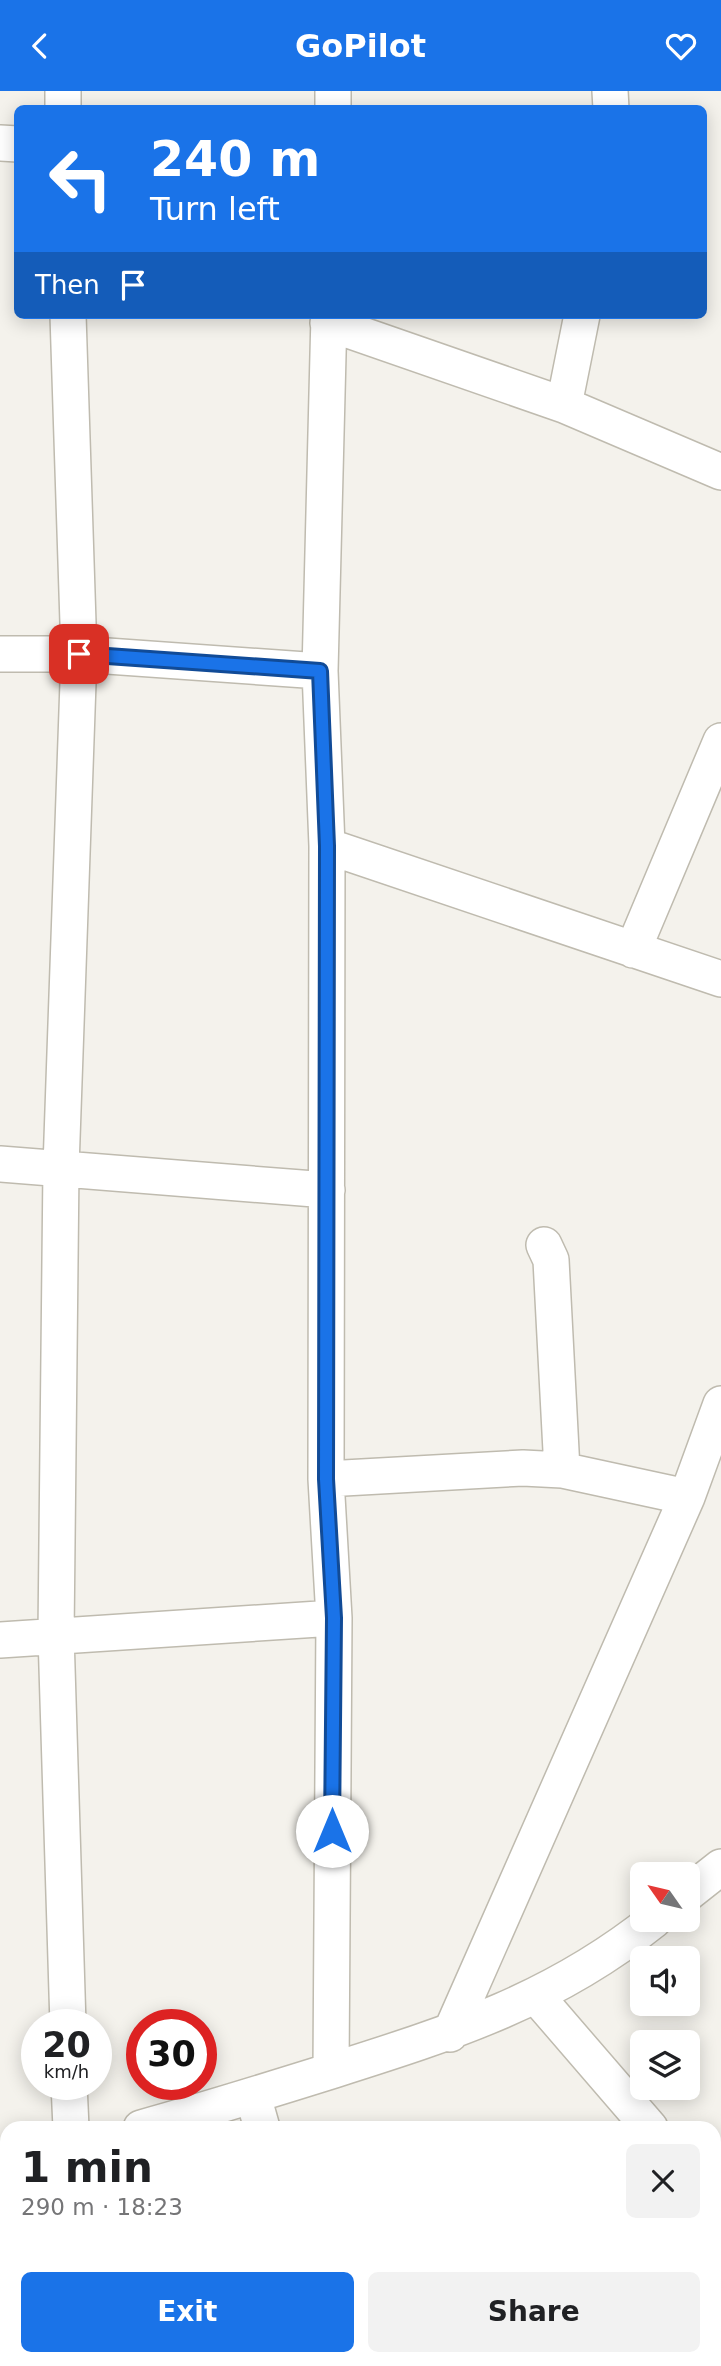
<!DOCTYPE html>
<meta charset="utf-8">
<style>
body{margin:0;font-family:"DejaVu Sans",sans-serif;background:#f2f2f2;color:#202124;height:100vh;display:flex;flex-direction:column;font-size:26px;white-space:nowrap}
*{box-sizing:border-box;margin:0}
p{font-size:23px;color:#757577}
.icon{flex:none;width:38px;height:38px;fill:none;stroke:currentColor;stroke-width:2;stroke-linecap:round;stroke-linejoin:round}
.map{position:relative;flex:1;overflow:hidden}
.panel{position:absolute;left:0px;top:2030px;width:721px;height:245px;display:flex;flex-direction:column;background:#fff;border-radius:21px 21px 0 0;box-shadow:0 4px 18px #0003}
.panel>*{flex:none}
.hud{position:absolute;left:14px;top:14px;width:693px;height:214px;border-radius:10px;box-shadow:0 4px 18px #0003;background:#1a73e8;color:#fff;overflow:hidden}
.needle{width:46px;rotate:304deg}
.controls{position:absolute;left:630px;top:1771px;display:grid;gap:14px}
.controls a{display:grid;place-items:center;width:70px;height:70px;border-radius:10px;background:#fff;box-shadow:0 4px 18px #0003;font-size:35px}
.speed{position:absolute;left:21px;top:1918px;display:flex;gap:14px;font-size:35px;font-weight:700;text-align:center}
.speed>*{display:grid;place-content:center;width:91px;height:91px;border-radius:50%;background:#fff;box-shadow:0 4px 18px #0003;line-height:1}
.speed small{font-size:18px;font-weight:400}
.speed .limit{border:10px solid #d22;background:#fff;color:#111}
.pin{position:absolute;display:grid;place-items:center;width:60px;height:60px;color:#fff;margin:-30px;border-radius:14px;box-shadow:0 4px 10px #0006}
.me{position:absolute;width:77px;margin:-38px;rotate:0deg;stroke-linejoin:round;filter:drop-shadow(0 0 5px #0008)}
.turn{display:flex;align-items:center;gap:24px;height:147px;padding:0 21px;font-size:32px}
.turn .icon{width:91px;height:91px;stroke-width:2.5}
.turn b{display:block;font-size:49px;line-height:60px}
.then{display:flex;align-items:center;height:66px;padding:0 21px;background:#0003;gap:14px;font-size:26px}
.round{display:grid;place-items:center;flex:none;width:74px;height:74px;border-radius:10px;background:#f2f2f2}
.summary{display:flex;align-items:center;justify-content:space-between;height:119px;padding:0 21px}
h1{font-size:42px;font-weight:800;line-height:52px}
.button{display:flex;gap:14px;margin-top:auto;padding:14px 21px}
.button a{flex:1;height:80px;border-radius:10px;background:#1a73e8;color:#fff;font-size:28px;font-weight:800;line-height:80px;text-align:center}
.button a+a{background:#f2f2f2;color:#202124}
header{display:flex;justify-content:space-between;align-items:center;height:91px;padding:0 21px;background:#1a73e8;color:#fff;font-size:32px;font-weight:800}
.map>svg:first-child{display:block}
.lines{fill:none;stroke-linecap:round;stroke-linejoin:round}
.street-casing{stroke:#bfbbaf;stroke-width:38}
.street{stroke:#fff;stroke-width:35}
.route-casing{stroke:#114b97;stroke-width:18}
.route{stroke:#1a73e8;stroke-width:12}
</style>
<header><svg class="icon" aria-label="back" viewBox="0 0 24 24"><path d="M15 5l-7 7 7 7"/></svg>GoPilot<svg class="icon" aria-label="heart" viewBox="0 0 24 24"><path d="M12 20l-8-8c-3-5 5-10 8-4 3-6 11-1 8 4z"/></svg></header>
<div class="map">
<svg width="721" height="2275" viewBox="0 0 721 2275">
<rect width="100%" height="100%" fill="#f4f2ec"/>
<g class="lines">
<g class="street-casing">
<path id="street" d="M 333,0 L 333,18
M 610,0 L 611,18
M 63,18 L 63,0
M 0,52 L 18,53
M 329,224 L 320,580 L 327,755 L 326,1388 L 334,1527 L 331,1980
M 328,232 L 564,314 L 721,381
M 564,314 L 582,224
M 0,563 L 79,563 L 320,580
M 327,755 L 721,888
M 633,859 L 721,650
M 0,1073 L 327,1099
M 544,1154 L 551,1169 L 562,1379
M 326,1388 L 523,1377 L 562,1379 L 687,1406
M 0,1549 L 334,1527
M 688,1802 L 721,1776
M 537,1906 L 650,2037
M 68,1934 L 56,1544 L 61,1076 L 79,563 L 68,224
M 450,1943 L 687,1406 L 721,1313
M 69,1993 L 71,2037
M 253,2005 L 262,2037
M 141,2037 C 206,2019 270,1999 334,1979 C 454,1941 554,1909 654,1829
M 0,2074 L 7,2073
M 714,2112 L 721,2121
M 714,2197 L 721,2190
M 317,2268 L 318,2275
M 69,2275 L 69,2268
M 632,2275 L 639,2268"/>
</g>
<use href="#street" class="street"/>
</g>
<g class="lines">
<g class="route-casing">
<path id="route" d="M 79,563 L 320,580 L 327,755 L 326,1388 L 334,1527 L 332,1740"/>
</g>
<use href="#route" class="route"/>
</g>
</svg>
<div class="controls">
<a><svg class="needle" viewBox="-14 -14 28 28"><path d="M0-13l5 13h-10z" fill="#e53935"/><path d="M0 13l5-13h-10z" fill="#757577"/></svg></a>
<a><svg class="icon" aria-label="sound" viewBox="0 0 24 24"><path d="M4 9h4l5-4v14l-5-4H4zM17 9q2 3 0 6"/></svg></a>
<a><svg class="icon" aria-label="layers" viewBox="0 0 24 24"><path d="M12 4l9 5-9 5-9-5zM3 14l9 5 9-5"/></svg></a>
</div>
<div class="speed"><div>20<small>km/h</small></div><div class="limit">30</div></div>
<div class="pin" style="left:79px;top:563px;background:#d93025"><svg class="icon" aria-label="arrive" viewBox="0 0 24 24"><path d="M6 21V4h12l-3 4 3 4H6"/></svg></div>
<svg class="me" style="left:332px;top:1740px" viewBox="-20 -20 40 40"><circle r="19" fill="#fff"/><path d="M0-13L10 11 0 6-10 11z" fill="#1a73e8"/></svg>
<div class="hud">
<div class="turn"><svg class="icon" aria-label="left" viewBox="0 0 24 24"><path d="M17 20v-9H6M10 6l-5 5 5 5"/></svg><div><b>240 m</b>Turn left</div></div>
<div class="then">Then<svg class="icon" aria-label="arrive" viewBox="0 0 24 24"><path d="M6 21V4h12l-3 4 3 4H6"/></svg></div>
</div>
<section class="panel">
<div class="summary"><div><h1>1 min</h1><p>290 m · 18:23</p></div><a class="round"><svg class="icon" aria-label="close" viewBox="0 0 24 24"><path d="M6 6l12 12M18 6L6 18"/></svg></a></div>
<div class="button"><a>Exit</a><a>Share</a></div>
</section>
</div>
